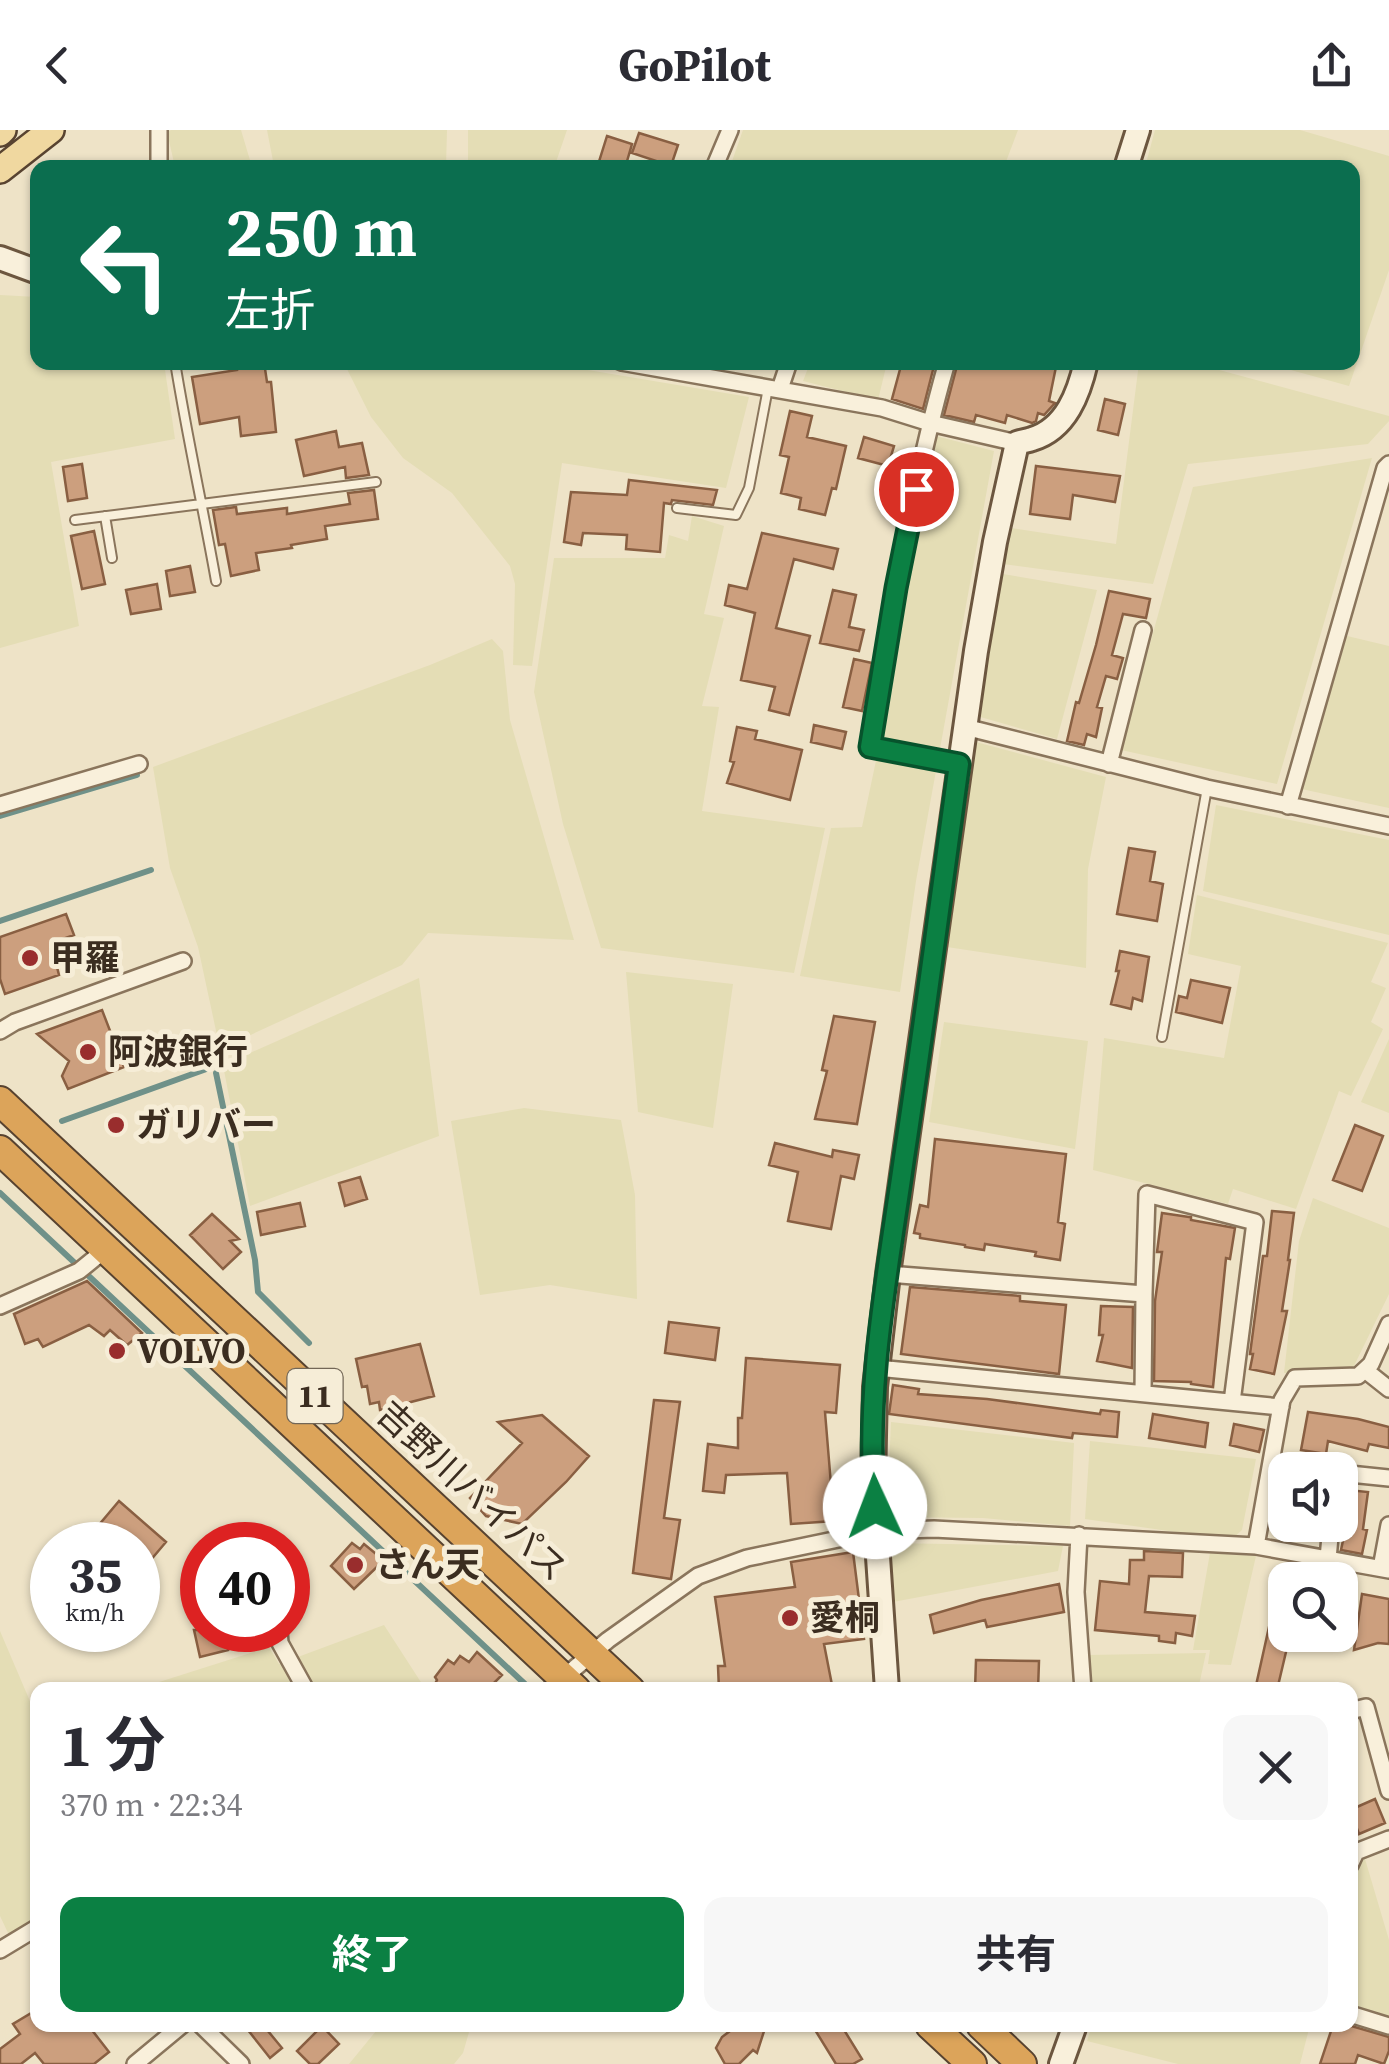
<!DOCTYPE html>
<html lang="ja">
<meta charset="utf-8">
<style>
body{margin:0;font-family:"Source Serif 4","Noto Sans JP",serif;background:#f7f7f7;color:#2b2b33;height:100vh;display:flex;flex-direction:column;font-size:38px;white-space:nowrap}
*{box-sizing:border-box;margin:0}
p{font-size:32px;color:#7c7c81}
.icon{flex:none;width:55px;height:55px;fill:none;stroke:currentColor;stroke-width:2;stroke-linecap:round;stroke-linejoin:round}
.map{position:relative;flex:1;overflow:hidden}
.panel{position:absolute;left:30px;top:1552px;width:1328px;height:350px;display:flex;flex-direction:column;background:#fff;border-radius:20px;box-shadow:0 2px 8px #0004}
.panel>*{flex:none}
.top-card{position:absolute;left:30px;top:30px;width:1330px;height:210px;border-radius:20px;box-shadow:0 2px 8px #0004;background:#0b6e4f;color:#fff;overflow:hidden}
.tools{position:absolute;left:1268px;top:1322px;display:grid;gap:20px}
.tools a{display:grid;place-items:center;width:90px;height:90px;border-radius:20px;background:#fff;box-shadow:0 2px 8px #0004;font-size:50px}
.speed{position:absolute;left:30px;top:1392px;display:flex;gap:20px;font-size:50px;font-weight:700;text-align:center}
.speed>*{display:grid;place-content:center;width:130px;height:130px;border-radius:50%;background:#fff;box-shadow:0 2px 8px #0004;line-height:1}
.speed small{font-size:25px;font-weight:400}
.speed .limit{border:15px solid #d22;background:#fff;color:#111}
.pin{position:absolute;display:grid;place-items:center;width:85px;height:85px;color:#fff;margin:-42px;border:5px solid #fff;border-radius:50%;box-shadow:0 2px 10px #0007}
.me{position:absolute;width:110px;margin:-55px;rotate:358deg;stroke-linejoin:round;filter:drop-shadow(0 0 8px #0008)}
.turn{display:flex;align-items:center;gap:35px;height:210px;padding:0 30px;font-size:45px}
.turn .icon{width:130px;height:130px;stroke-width:2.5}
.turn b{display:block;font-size:70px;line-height:85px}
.round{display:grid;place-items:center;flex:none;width:105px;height:105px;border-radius:20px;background:#f7f7f7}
.headline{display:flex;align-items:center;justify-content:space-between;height:170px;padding:0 30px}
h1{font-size:60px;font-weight:700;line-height:75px}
.cta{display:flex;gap:20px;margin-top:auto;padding:20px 30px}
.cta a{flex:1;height:115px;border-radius:20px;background:#0b8043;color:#fff;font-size:40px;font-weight:700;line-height:115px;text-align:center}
.cta a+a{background:#f7f7f7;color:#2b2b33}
header{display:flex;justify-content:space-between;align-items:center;height:130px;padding:0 30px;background:#fff;font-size:45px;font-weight:700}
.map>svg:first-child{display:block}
.farmland{fill:#e4ddb5}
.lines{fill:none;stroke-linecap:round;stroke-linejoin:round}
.stream{stroke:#6f9189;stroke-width:6}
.building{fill:#cc9f7e;stroke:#895f42;stroke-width:2.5}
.lane-casing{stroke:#8a755c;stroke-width:12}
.street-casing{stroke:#8a755c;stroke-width:20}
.secondary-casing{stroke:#6c563f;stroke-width:28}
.primary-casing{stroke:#584330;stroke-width:30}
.highway-casing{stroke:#584330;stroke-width:32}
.lane{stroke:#f9f0db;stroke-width:8}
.street{stroke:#f9f0db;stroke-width:15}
.secondary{stroke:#f9f0db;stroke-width:22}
.primary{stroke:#f0d8a0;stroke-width:25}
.highway{stroke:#dca45a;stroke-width:28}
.route-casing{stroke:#07532c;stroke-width:25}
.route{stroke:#0b8043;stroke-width:18}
.poi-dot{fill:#992d2d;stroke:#f6edd7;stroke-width:4}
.labels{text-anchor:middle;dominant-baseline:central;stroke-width:10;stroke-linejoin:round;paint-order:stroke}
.shield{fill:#f6edd7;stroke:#736757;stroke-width:2.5}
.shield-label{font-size:32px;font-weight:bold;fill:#3b2d20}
.poi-label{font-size:35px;font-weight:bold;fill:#3b2d20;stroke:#f6edd7;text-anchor:start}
.street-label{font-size:35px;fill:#3b2d20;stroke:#f6edd7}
</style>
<header><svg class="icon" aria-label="back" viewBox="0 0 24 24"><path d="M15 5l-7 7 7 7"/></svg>GoPilot<svg class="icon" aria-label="share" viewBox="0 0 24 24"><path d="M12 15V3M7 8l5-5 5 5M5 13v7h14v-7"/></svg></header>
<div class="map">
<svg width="1389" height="1934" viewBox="0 0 1389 1934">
<rect width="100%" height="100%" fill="#eee3c7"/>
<path class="farmland" d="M 171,0 L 241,0 L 252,37 L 175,37 L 167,2 Z
M 267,0 L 447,0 L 446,37 L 308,38 L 273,31 Z
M 468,0 L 567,0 L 554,38 L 468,37 Z
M 743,0 L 1018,0 L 1004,37 L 730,37 Z
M 1155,0 L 1300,0 L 1389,26 L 1389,140 L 1349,256 L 1265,233 L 1352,232 L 1352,38 L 1145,37 Z
M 0,165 L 37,167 L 38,232 L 164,233 L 175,309 L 51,332 L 79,496 L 0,518 Z
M 344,233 L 546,233 L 749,267 L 726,358 L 562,333 L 532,536 L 513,535 L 515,454 L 510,436 L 452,363 L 403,328 L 371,287 Z
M 810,233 L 887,233 L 878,270 L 803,251 Z
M 1139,233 L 1208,237 L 1389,286 L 1389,291 L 1368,314 L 1188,334 L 1153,454 L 1003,434 L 1011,398 L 1116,414 Z
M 936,306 L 994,321 L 916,751 L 900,862 L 800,846 L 831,698 L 862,697 L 881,607 L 911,425 Z
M 1372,328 L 1277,654 L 1121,620 L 1193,357 Z
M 692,386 L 724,396 L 704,484 L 724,488 L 702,576 L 719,577 L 702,681 L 825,698 L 794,843 L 601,818 L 563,694 L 534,562 L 554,428 L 665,428 L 669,405 L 688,411 Z
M 1003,444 L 1097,460 L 1057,609 L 977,586 Z
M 1343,505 L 1389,516 L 1389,678 L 1297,658 Z
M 492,509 L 503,521 L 510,590 L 574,810 L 428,803 L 402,835 L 231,914 L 218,910 L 198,817 L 170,738 L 153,637 L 430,535 Z
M 972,611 L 1106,647 L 1088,739 L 1086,838 L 947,817 L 946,757 Z
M 1216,675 L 1389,710 L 1389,805 L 1203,761 Z
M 1197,765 L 1388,813 L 1371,852 L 1386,858 L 1371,892 L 1383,899 L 1351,966 L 1339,961 L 1296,1079 L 1233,1059 L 1228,1074 L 1093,1040 L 1104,908 L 1224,928 L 1241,836 L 1188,824 Z
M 626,842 L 733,854 L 713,998 L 638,982 Z
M 419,848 L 439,1006 L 250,1076 L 223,935 Z
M 944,892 L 1088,911 L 1075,1019 L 929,992 Z
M 1389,909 L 1389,983 L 1361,972 Z
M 524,978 L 621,990 L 635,1065 L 637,1169 L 550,1155 L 480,1165 L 451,991 Z
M 1313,1068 L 1389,1098 L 1389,1164 L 1353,1238 L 1284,1243 L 1299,1111 Z
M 891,1292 L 1074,1313 L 1070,1396 L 983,1388 L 887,1387 Z
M 1090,1311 L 1256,1329 L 1242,1400 L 1231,1410 L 1085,1389 Z
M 890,1413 L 1063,1416 L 1058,1441 L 893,1472 Z
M 1210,1423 L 1256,1426 L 1231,1535 L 1208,1534 L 1210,1520 L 1193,1520 Z
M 384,1495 L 426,1560 L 134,1560 L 269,1517 L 279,1534 Z
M 0,1501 L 38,1590 L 37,1789 L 9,1805 L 0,1786 Z
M 1206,1523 L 1198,1560 L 1091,1560 L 1087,1525 Z
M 1365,1729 L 1389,1810 L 1389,1887 L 1350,1875 L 1350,1749 L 1355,1734 Z
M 381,1895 L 471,1895 L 463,1923 L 454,1934 L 349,1934 Z
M 1092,1895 L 1310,1895 L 1300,1934 L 1178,1934 L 1087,1911 Z"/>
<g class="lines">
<path class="stream" d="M 0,686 L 137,645
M 0,791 L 151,740
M 216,943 L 255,1130 L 258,1162 L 309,1213
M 62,991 L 212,937
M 0,1063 L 526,1555"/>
</g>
<path class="building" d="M 639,3 L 678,15 L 671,36 L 632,23 Z
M 607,6 L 632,14 L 625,38 L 597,38 Z
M 236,232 L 264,232 L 267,252 L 271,252 L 276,302 L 241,306 L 239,287 L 200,294 L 192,247 L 237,240 Z
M 902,232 L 935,232 L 923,279 L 892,269 Z
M 958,232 L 1057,232 L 1049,271 L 1055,273 L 1044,285 L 1038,283 L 1036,291 L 1032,293 L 1007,285 L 1005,293 L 976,285 L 974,292 L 944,285 Z
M 1105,269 L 1125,274 L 1118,305 L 1098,300 Z
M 790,281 L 812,286 L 807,307 L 846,316 L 836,359 L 832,358 L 825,385 L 799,379 L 801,368 L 781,363 L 789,327 L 780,325 Z
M 336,301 L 339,317 L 362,313 L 369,345 L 346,348 L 345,337 L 304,346 L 296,310 Z
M 864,307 L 894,316 L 888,336 L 858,328 Z
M 82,334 L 87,368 L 68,371 L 63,337 Z
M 1036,336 L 1120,346 L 1115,372 L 1073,365 L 1070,389 L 1030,384 Z
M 895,341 L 908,343 L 899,386 L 885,383 Z
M 629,350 L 717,360 L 713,375 L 672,370 L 671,374 L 664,373 L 660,422 L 626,419 L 627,405 L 583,403 L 581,415 L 564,412 L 571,362 L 627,365 Z
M 374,360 L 378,389 L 325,396 L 327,409 L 291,415 L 292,418 L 256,423 L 259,440 L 231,446 L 225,414 L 219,415 L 213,380 L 236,377 L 237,384 L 287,378 L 287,384 L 350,374 L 348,363 Z
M 94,401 L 105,454 L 82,459 L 71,406 Z
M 762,403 L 838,419 L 833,439 L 794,429 L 776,498 L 810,506 L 789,585 L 769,580 L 775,557 L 741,550 L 755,483 L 725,475 L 729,455 L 747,459 Z
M 190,436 L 195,462 L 170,466 L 166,441 Z
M 157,454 L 161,479 L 131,484 L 126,460 Z
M 833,460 L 856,465 L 849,497 L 864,500 L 859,521 L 820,513 Z
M 1109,461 L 1150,469 L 1146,488 L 1123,484 L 1112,525 L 1123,528 L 1117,549 L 1106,546 L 1097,577 L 1102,578 L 1096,607 L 1087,604 L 1084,615 L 1067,611 L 1076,572 L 1079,573 L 1096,515 Z
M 854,529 L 872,533 L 862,581 L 843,577 Z
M 814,595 L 846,602 L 842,619 L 811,612 Z
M 737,597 L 757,601 L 755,609 L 802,620 L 790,670 L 727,653 L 734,632 L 730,631 Z
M 1129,718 L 1155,722 L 1150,751 L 1163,754 L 1157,791 L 1117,784 Z
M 66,784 L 74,805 L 60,810 L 63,818 L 58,821 L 62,834 L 57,837 L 59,845 L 5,864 L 0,849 L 0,807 Z
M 1120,821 L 1149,827 L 1142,871 L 1133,868 L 1131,879 L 1111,874 L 1119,841 L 1116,841 Z
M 1191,850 L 1230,858 L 1222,893 L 1176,882 L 1179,866 L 1187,868 Z
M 102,880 L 124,937 L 68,959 L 62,946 L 69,931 L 37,904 Z
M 834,886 L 875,892 L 857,994 L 815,989 L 827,941 L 822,940 Z
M 1355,995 L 1383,1006 L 1362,1061 L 1333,1050 Z
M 935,1009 L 1066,1024 L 1058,1092 L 1065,1094 L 1060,1130 L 1035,1126 L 1036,1122 L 985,1114 L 984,1120 L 965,1117 L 965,1115 L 920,1108 L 920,1104 L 914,1103 L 920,1075 L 928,1077 Z
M 775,1013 L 832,1027 L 833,1020 L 859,1025 L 854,1049 L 841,1046 L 831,1099 L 788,1091 L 798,1042 L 769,1035 Z
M 360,1047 L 367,1069 L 345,1076 L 339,1053 Z
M 300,1073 L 305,1096 L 261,1105 L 257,1082 Z
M 1272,1081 L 1294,1083 L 1288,1130 L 1290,1130 L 1282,1181 L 1287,1181 L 1274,1244 L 1250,1239 L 1253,1224 L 1250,1224 L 1263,1126 L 1267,1126 Z
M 1162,1083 L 1189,1087 L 1191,1087 L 1191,1090 L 1235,1098 L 1230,1129 L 1226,1128 L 1213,1257 L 1191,1254 L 1191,1252 L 1154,1251 L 1155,1171 L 1162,1122 L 1157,1122 Z
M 212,1084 L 239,1109 L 230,1111 L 241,1122 L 223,1139 L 190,1105 Z
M 87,1151 L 142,1203 L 127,1215 L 110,1200 L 104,1206 L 89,1195 L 43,1217 L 38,1209 L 25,1214 L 14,1184 Z
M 910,1157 L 1020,1166 L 1020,1171 L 1066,1175 L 1059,1244 L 901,1224 Z
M 1101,1176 L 1133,1177 L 1132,1238 L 1097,1231 L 1103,1205 L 1099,1205 Z
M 669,1192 L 719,1198 L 715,1230 L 665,1223 Z
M 420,1214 L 434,1266 L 380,1280 L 379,1272 L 370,1274 L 367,1256 L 362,1257 L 356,1229 Z
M 746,1228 L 840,1235 L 836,1283 L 825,1282 L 834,1391 L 791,1394 L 787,1343 L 726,1345 L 724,1363 L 703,1361 L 708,1314 L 738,1318 L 738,1288 L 742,1288 Z
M 893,1255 L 919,1259 L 918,1264 L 987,1269 L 1100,1284 L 1101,1280 L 1119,1282 L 1117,1307 L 1073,1303 L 1072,1308 L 889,1284 Z
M 654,1270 L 680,1272 L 664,1388 L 680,1390 L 671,1449 L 633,1443 Z
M 1308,1282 L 1358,1289 L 1389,1297 L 1389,1318 L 1369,1314 L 1367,1321 L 1328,1311 L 1326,1324 L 1301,1320 Z
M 1153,1284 L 1208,1293 L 1205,1317 L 1149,1308 Z
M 542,1285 L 589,1326 L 566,1352 L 522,1394 L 486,1386 L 470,1368 L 522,1313 L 498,1292 Z
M 1234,1294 L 1264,1300 L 1259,1322 L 1230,1315 Z
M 1348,1360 L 1368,1362 L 1363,1399 L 1367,1400 L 1362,1424 L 1341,1420 L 1348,1387 L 1344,1386 Z
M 119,1371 L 166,1412 L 138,1445 L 138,1415 L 82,1415 Z
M 352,1413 L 360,1419 L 364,1414 L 381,1428 L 379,1435 L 354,1459 L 331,1436 Z
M 1144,1421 L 1183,1423 L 1182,1447 L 1149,1446 L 1145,1482 L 1195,1486 L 1192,1506 L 1176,1503 L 1175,1513 L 1159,1511 L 1159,1506 L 1095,1500 L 1100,1451 L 1129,1454 L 1130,1430 L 1144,1430 Z
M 853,1422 L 864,1509 L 824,1514 L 832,1555 L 822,1557 L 823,1560 L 719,1560 L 718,1536 L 725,1536 L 715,1467 L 795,1457 L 791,1432 Z
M 1059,1454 L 1064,1482 L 987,1497 L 985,1490 L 934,1503 L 930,1485 L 981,1470 Z
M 1362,1464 L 1389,1469 L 1389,1514 L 1378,1513 L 1354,1520 Z
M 1269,1497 L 1285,1500 L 1285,1505 L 1290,1505 L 1277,1560 L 1255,1560 Z
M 194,1500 L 224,1500 L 228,1520 L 200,1527 Z
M 477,1522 L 502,1545 L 487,1560 L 444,1560 L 436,1552 L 437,1550 L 435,1547 L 448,1530 L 454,1534 L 460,1526 L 469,1532 Z
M 976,1530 L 1039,1531 L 1038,1560 L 975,1560 Z
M 1375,1669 L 1385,1693 L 1359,1704 L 1350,1680 Z
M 38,1879 L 38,1895 L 88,1895 L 109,1922 L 94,1934 L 44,1934 L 35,1923 L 21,1934 L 0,1934 L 0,1919 L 20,1904 L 13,1894 Z
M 244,1895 L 263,1895 L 282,1918 L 270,1928 Z
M 738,1895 L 766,1895 L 757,1923 L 753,1920 L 739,1934 L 725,1934 L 716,1918 L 722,1907 Z
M 812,1895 L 841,1895 L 862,1929 L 853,1934 L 836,1934 Z
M 1333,1895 L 1348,1895 L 1389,1907 L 1389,1921 L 1384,1934 L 1358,1925 L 1355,1934 L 1320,1934 Z
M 322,1896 L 339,1914 L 318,1934 L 310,1934 L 297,1921 Z"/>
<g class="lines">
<g class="lane-casing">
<path id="lane" d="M 175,232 C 187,306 203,378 216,451
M 677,378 L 736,385 L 749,358 L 768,258
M 105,386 L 112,428
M 75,390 L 376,352
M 1162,907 L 1207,658"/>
</g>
<g class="street-casing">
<path id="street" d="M 159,38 L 159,0
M 714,38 L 730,0
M 621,232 L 882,278 L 930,293 L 1017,313
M 947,232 C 911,358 891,488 870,617 L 959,634
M 780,259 L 789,232
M 965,597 L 1207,658 L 1389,696
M 1109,634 L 1143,500
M 0,675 L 139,634
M 1288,676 L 1385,338 L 1389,334
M 0,901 L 15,892 L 183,831
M 888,1144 L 1144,1164 L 1143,1263
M 1144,1164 L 1147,1064 L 1255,1092 L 1232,1272
M 0,1176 L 79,1141 L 106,1119
M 877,1238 L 1281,1277
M 1365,1240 L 1389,1259
M 1271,1332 L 1321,1340
M 1340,1343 L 1389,1348
M 1079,1405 L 1076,1462 L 1083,1560
M 1256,1416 L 1389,1440
M 1328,1429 L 1331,1395
M 1381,1438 L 1389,1395
M 279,1500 L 280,1513 L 306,1560
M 549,1560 L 608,1510 L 698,1446 L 747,1428 L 877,1401 L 934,1399 L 1256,1416 L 1282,1270 L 1295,1248 L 1358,1246 L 1371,1234 L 1389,1194
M 1350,1581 L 1366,1577 L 1389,1661
M 1350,1735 L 1356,1722 L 1389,1709
M 0,1820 L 38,1797
M 1350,1884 L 1389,1896
M 201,1895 L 241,1934
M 135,1934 L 182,1895"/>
</g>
<g class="secondary-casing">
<path id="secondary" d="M 1126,38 L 1138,0
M 0,128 L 38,142
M 887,1560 L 873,1353 L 875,1257 L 888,1144 L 976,521 L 995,412 L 1017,313 C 1022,311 1027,311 1032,309 C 1066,299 1079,263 1086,232
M 1061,1934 L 1075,1895"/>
</g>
<g class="primary-casing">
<path id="primary" d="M 0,3 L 3,0
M 0,40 L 51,0"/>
</g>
<g class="highway-casing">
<path id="highway" d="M 0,971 L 630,1560
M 0,1020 L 576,1560
M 930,1895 L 972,1934
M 981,1895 L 1022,1934"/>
</g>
<use href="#lane" class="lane"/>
<use href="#street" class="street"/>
<use href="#secondary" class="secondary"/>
<use href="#primary" class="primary"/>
<use href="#highway" class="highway"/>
</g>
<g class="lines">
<g class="route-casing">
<path id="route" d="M 875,1377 C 864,1261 888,1142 904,1028 C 924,897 941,765 959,634 L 870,617 L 896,458 L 916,359"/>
</g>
<use href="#route" class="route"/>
</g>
<g class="poi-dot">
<circle cx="30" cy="828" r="10"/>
<circle cx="88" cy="922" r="10"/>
<circle cx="116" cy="995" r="10"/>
<circle cx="117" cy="1221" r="10"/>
<circle cx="355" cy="1435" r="10"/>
<circle cx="790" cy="1488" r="10"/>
</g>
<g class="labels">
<rect class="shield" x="287.5" y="1239" width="55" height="54" rx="8"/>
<g class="shield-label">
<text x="315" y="1266">11</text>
</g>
<g class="poi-label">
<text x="50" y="828">甲羅</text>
<text x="108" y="922">阿波銀行</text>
<text x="136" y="995">ガリバー</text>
<text x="137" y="1221">VOLVO</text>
<text x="375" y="1435">さん天</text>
<text x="810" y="1488">愛桐</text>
</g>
<g class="street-label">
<text transform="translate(472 1361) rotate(43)">吉野川バイパス</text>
</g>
</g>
</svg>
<div class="tools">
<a><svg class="icon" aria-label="sound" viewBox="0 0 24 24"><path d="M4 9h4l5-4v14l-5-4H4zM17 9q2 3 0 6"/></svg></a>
<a><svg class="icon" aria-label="search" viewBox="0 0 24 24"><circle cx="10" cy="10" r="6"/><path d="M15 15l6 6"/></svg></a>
</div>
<div class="speed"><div>35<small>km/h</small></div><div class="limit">40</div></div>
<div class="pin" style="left:916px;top:359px;background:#d93025"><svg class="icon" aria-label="arrive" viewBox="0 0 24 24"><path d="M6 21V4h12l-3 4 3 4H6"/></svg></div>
<svg class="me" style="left:875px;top:1377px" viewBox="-20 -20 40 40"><circle r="19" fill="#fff"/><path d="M0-13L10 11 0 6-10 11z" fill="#0b8043"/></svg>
<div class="top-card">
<div class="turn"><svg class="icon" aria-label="left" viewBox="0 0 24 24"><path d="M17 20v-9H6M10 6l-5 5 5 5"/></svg><div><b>250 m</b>左折</div></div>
</div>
<section class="panel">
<div class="headline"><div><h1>1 分</h1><p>370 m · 22:34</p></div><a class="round"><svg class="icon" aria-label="close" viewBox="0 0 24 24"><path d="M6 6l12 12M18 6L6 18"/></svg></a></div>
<div class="cta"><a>終了</a><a>共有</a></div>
</section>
</div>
